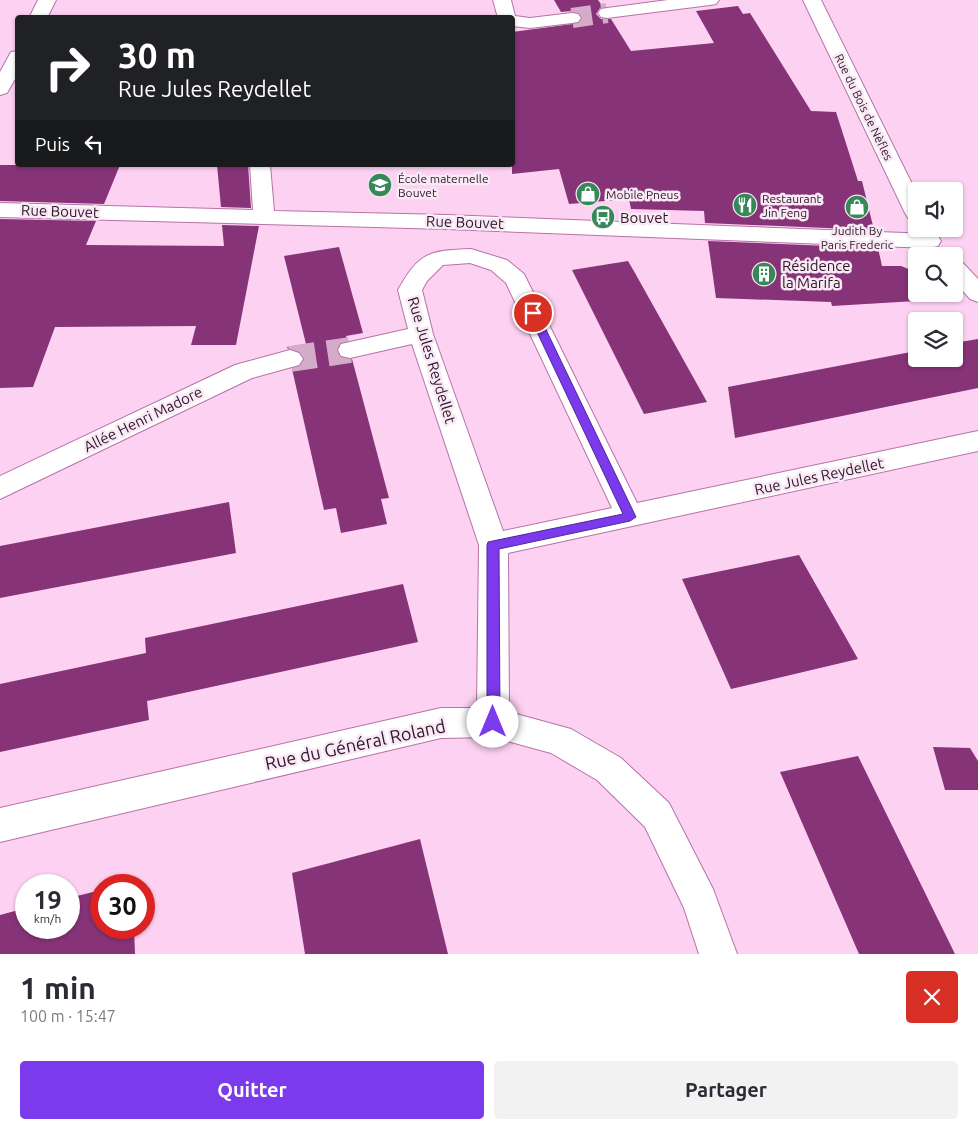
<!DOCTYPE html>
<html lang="fr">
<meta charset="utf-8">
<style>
body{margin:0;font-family:Ubuntu,sans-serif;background:#f2f2f3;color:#2b2b33;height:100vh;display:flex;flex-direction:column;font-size:19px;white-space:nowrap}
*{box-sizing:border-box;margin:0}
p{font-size:16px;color:#7c7c81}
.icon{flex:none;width:28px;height:28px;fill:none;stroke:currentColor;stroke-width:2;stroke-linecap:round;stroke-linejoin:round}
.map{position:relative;height:954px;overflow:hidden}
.drawer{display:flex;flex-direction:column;background:#fff;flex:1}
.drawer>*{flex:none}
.top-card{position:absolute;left:15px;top:15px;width:500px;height:152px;border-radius:5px;box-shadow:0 1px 4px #0004;background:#202124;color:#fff;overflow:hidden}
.fabs{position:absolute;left:908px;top:182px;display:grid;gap:10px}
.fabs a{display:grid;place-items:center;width:55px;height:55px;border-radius:5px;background:#fff;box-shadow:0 1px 4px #0004;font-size:25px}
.speed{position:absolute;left:15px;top:874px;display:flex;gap:10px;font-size:25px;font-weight:700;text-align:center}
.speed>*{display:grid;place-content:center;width:65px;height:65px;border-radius:50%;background:#fff;box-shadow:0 1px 4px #0004;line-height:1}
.speed small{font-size:12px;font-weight:400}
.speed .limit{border:8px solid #d22;background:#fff;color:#111}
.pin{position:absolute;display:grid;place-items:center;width:42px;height:42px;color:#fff;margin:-21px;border:2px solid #fff;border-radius:50%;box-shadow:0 1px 5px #0007}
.me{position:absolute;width:55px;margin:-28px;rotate:0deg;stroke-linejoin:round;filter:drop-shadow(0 0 4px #0008)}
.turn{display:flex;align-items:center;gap:18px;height:105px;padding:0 20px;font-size:22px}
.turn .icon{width:65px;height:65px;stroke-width:2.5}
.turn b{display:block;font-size:35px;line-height:42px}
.then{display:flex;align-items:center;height:48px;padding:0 20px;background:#0003;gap:10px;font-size:19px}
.round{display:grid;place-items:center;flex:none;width:52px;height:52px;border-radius:5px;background:#f2f2f3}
.headline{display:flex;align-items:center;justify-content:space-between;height:85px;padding:0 20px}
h1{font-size:30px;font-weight:700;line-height:38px}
.primary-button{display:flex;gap:10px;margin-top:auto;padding:10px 20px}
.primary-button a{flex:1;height:58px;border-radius:5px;background:#7c3aed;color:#fff;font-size:20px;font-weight:700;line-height:58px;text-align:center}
.primary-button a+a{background:#f2f2f3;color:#2b2b33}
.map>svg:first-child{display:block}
.building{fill:#863377}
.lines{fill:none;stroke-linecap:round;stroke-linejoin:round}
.minor-tunnel-far1{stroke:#d4acca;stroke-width:20;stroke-dasharray:20 10;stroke-linecap:butt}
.minor-tunnel{stroke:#d4acca;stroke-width:26;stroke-dasharray:26 12;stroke-linecap:butt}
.minor-casing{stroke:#b673a7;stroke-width:2}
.major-casing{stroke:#b673a7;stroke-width:2}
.minor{fill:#fff;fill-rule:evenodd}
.major{fill:#fff;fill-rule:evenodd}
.route{fill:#7c3aed;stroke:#51269a}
.labels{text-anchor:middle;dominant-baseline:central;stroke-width:5;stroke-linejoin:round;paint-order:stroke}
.far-street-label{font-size:12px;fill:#30162b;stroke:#f8e9f4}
.far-poi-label{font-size:12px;fill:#30162b;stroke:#f8e9f4;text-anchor:start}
.street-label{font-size:15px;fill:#30162b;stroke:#f8e9f4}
.poi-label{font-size:15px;fill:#30162b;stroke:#f8e9f4;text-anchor:start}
.near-street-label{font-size:18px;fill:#30162b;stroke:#f8e9f4}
</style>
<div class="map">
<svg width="978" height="954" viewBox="0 0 978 954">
<rect width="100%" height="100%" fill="#fdd1f2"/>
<path class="building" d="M 554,0 L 598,0 L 603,7 L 600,8 L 596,14 L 601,19 L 611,19 L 631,51 L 714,43 L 696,11 L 738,6 L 743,14 L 750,13 L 811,111 L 836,112 L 858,181 L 862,181 L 874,230 L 705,223 L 704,211 L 631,209 L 629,199 L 569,204 L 559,169 L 512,174 L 512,32 L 580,23 L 583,18 L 580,13 L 572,11 L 561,12 Z
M 0,165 L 120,165 L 104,204 L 0,201 Z
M 217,165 L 248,165 L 251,208 L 221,207 Z
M 0,219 L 96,221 L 86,245 L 224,246 L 222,225 L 259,226 L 236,345 L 191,345 L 196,326 L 55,327 L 33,387 L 0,388 Z
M 708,241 L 878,248 L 882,266 L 901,266 L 916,272 L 916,301 L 832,306 L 831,302 L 716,298 Z
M 339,247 L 363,333 L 346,336 L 348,341 L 339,343 L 336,351 L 341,358 L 352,359 L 389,498 L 381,499 L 387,524 L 341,533 L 336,508 L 324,510 L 292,369 L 301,366 L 305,358 L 300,351 L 288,349 L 287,347 L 306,344 L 284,256 Z
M 628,261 L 635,273 L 707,402 L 644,414 L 572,270 Z
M 978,339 L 978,388 L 735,438 L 728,387 L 916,351 L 916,359 L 954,359 L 954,343 Z
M 229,502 L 236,553 L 0,598 L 0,546 Z
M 799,555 L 858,659 L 731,689 L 682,579 Z
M 403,584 L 418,642 L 147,701 L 149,720 L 0,752 L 0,684 L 146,653 L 145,638 Z
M 933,747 L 970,748 L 978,761 L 978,790 L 945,790 Z
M 858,756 L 955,954 L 859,954 L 780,772 Z
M 420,839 L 448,954 L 305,954 L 292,873 Z
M 101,890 L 101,928 L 134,928 L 135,954 L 0,954 L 0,915 L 26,908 L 26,928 L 69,928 L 69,898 Z"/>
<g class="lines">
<path class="minor-tunnel-far1" d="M 572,18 L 607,13"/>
<path class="minor-tunnel" d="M 290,359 L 350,350"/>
<g class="minor-casing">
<path id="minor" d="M 493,0 L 511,0 L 515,16 L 530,18 L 572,13 L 578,14 L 581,18 L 578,22 L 572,23 L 530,28 L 512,26 L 512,18 L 498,18 Z
M 668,0 L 719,0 L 716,4 L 710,5 L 607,18 L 601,17 L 598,13 L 601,9 L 607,8 Z
M 803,0 L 821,0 L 916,192 L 916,220 L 908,218 L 905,213 Z
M 250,165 L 270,165 L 274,211 L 447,215 L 930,234 L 938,236 L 941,241 L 938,246 L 930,248 L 447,229 L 0,217 L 0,203 L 253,210 Z
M 471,249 L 507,260 L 524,274 L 637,503 L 978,431 L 978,451 L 508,553 L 509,712 L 571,729 L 621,758 L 669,803 L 713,889 L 737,954 L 699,954 L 684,908 L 645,827 L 597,780 L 551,753 L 493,737 L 441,738 L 0,842 L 0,808 L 441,708 L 477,708 L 479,545 L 412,344 L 350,358 L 341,356 L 338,350 L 341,344 L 408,329 L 398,290 C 420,251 429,251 471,249 ZM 470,263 L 491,270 L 506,283 L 612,508 L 503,531 L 433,334 L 422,290 L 427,281 L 443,265 Z
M 954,260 L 962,262 L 978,279 L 978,302 L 970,299 L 954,281 Z
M 290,350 L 299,353 L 303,359 L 299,365 L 252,378 L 0,499 L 0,476 L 235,365 Z"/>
</g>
<g class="major-casing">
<path id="major" d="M 38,0 L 56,0 L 47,18 L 29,18 Z
M 18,51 L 18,74 L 7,93 L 0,95 L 0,72 L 11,52 Z"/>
</g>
<use href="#minor" class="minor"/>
<use href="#major" class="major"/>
</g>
<path class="route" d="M 533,310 L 538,313 L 636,517 L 630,521 L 499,549 L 500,722 L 498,727 L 493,728 L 489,727 L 487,722 L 487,545 L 488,542 L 623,514 L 528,313 Z"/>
<defs>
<g id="school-disc" transform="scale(1.25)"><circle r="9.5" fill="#368859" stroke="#f8e9f4"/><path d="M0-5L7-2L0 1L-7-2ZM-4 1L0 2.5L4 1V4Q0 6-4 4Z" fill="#fff"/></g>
<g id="shop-disc" transform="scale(1.25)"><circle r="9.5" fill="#368859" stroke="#f8e9f4"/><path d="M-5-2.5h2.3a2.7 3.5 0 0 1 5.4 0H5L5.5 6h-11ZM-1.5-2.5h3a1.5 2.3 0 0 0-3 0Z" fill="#fff"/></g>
<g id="restaurant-disc" transform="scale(1.25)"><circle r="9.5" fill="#368859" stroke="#f8e9f4"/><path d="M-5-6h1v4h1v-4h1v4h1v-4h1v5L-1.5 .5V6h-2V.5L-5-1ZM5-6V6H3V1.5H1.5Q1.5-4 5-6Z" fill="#fff"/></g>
<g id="bus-disc" transform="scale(1.25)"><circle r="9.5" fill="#368859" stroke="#f8e9f4"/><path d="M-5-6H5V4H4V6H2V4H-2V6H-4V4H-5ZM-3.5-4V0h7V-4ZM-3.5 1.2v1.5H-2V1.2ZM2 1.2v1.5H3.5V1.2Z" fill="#fff"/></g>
<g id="building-disc" transform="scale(1.25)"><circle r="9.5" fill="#368859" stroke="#f8e9f4"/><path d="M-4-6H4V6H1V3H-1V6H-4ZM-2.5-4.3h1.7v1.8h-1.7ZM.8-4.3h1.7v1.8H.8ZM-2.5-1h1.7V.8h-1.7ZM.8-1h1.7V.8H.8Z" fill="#fff"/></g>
</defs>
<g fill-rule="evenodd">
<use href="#school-disc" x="380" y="185"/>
<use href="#shop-disc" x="588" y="194"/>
<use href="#restaurant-disc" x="745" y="205"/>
<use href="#shop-disc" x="857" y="207"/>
<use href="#bus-disc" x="603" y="217"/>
<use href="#building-disc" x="764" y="274"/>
</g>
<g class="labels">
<g class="far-street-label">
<text transform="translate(864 107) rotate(64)">Rue du Bois de Nèfles</text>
</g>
<g class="far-poi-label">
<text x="398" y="178">École maternelle<tspan x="398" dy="14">Bouvet</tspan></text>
<text x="606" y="194">Mobile Pneus</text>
<text x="762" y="198">Restaurant<tspan x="762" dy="14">Jin Feng</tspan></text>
<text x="857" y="230" text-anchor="middle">Judith By<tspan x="857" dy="14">Paris Frederic</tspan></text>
</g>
<g class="street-label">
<text transform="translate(60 211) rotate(2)">Rue Bouvet</text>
<text transform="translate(465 222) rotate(2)">Rue Bouvet</text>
<text transform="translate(432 360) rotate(73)">Rue Jules Reydellet</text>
<text transform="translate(143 419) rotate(-26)">Allée Henri Madore</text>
<text transform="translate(819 476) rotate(-12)">Rue Jules Reydellet</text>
</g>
<g class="poi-label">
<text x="620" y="217">Bouvet</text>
<text x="782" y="265">Résidence<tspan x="782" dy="17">la Marifa</tspan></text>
</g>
<g class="near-street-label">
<text transform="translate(355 744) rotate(-12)">Rue du Général Roland</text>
</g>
</g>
</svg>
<div class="fabs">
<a><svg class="icon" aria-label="sound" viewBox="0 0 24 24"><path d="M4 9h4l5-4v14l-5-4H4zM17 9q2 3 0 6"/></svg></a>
<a><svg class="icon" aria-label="search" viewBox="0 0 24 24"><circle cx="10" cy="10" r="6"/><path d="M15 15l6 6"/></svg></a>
<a><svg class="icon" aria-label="layers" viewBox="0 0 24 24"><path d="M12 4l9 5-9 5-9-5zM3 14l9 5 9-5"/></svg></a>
</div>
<div class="speed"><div>19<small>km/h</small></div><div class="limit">30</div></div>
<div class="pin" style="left:533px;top:313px;background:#d93025"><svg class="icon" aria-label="arrive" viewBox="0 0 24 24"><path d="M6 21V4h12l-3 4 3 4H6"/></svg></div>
<svg class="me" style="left:493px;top:722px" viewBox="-20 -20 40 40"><circle r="19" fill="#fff"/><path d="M0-13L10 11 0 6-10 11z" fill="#7c3aed"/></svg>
<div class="top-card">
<div class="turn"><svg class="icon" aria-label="right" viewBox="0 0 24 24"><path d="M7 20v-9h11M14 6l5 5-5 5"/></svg><div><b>30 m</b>Rue Jules Reydellet</div></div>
<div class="then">Puis<svg class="icon" aria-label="left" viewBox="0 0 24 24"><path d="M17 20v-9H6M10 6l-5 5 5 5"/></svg></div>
</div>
</div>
<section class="drawer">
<div class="headline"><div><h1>1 min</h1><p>100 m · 15:47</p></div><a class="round" style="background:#d93025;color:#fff"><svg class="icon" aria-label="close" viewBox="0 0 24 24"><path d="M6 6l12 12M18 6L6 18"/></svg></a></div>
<div class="primary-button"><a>Quitter</a><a>Partager</a></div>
</section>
